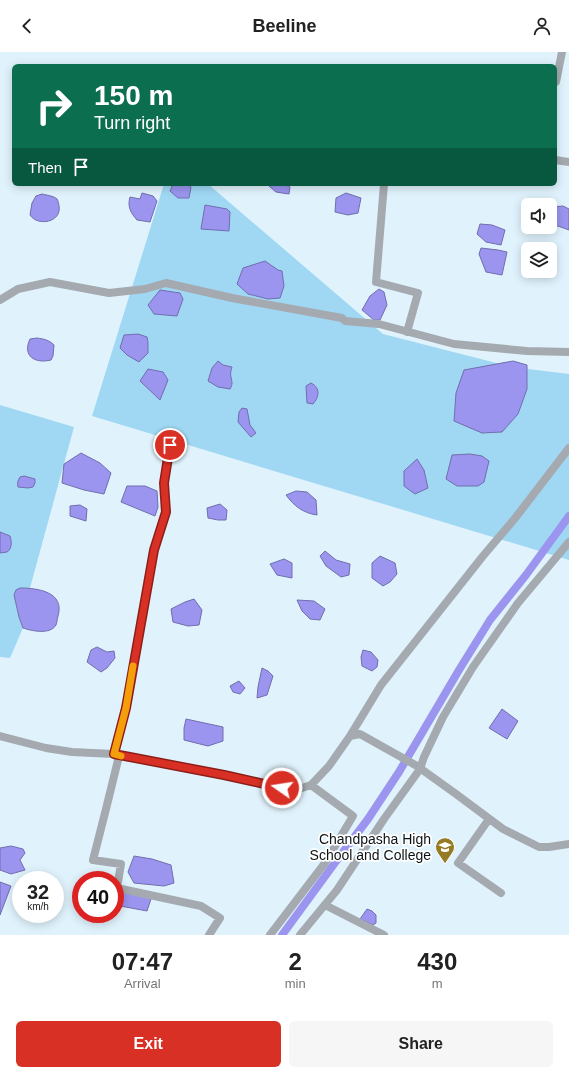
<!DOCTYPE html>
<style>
body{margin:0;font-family:Arial,sans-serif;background:#f6f6f6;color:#222;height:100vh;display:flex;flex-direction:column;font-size:15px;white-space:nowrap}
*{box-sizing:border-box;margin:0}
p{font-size:13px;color:#767676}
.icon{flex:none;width:22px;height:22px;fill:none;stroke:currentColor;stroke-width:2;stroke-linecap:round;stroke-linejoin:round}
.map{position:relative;height:883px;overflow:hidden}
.drawer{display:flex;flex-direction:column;background:#fff;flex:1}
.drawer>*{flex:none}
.top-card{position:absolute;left:12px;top:12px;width:545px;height:122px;border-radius:6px;box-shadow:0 2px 10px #0003;background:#0b6e4f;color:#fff;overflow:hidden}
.controls{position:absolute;left:521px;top:146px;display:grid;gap:8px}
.controls a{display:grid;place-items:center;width:36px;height:36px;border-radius:6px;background:#fff;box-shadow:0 2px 10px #0003;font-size:20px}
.speed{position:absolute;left:12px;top:819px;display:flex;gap:8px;font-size:20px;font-weight:700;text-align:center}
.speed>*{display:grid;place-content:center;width:52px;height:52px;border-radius:50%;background:#fff;box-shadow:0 2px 10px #0003;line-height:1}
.speed small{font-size:10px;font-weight:400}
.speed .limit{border:6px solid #d22;background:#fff;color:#111}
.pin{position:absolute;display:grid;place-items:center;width:34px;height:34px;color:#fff;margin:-17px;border:2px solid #fff;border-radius:50%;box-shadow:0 1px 4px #0007}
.me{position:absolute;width:44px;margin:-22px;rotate:283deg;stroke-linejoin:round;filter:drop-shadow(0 0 3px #0008)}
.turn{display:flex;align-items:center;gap:14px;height:84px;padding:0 16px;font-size:18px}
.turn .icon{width:52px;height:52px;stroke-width:2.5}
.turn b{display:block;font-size:28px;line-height:34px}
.then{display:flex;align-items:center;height:38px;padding:0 16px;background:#0003;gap:8px;font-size:15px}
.eta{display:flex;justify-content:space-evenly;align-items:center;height:68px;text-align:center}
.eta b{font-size:24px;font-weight:700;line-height:28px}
.primary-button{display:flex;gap:8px;margin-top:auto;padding:8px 16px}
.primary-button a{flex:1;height:46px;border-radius:6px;background:#d93025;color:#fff;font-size:16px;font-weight:700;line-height:46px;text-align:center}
.primary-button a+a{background:#f6f6f6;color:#222}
header{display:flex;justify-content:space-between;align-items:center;height:52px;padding:0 16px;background:#fff;font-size:18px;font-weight:700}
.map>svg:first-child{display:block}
.green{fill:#a0d8f4}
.water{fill:#9b95ef;stroke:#706eae}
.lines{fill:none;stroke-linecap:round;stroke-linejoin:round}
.canal{stroke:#9b95ef;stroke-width:8}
.minor{stroke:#a5aab0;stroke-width:8}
.route-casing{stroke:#8d1f18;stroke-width:10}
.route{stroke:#d93025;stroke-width:7}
.slow{stroke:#f59e0b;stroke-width:7}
.labels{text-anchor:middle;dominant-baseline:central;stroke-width:3.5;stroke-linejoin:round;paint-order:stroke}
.poi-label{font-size:14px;fill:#0c1316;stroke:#fff;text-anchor:end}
</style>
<header><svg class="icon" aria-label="back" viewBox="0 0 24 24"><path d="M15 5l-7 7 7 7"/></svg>Beeline<svg class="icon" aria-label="person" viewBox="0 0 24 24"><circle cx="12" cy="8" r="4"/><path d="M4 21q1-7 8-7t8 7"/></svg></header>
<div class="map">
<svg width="569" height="883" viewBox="0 0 569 883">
<rect width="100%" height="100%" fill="#e0f3fd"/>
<path class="green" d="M 164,132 L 208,132 L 383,282 L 512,315 L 569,322 L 569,508 L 92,364 Z
M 0,353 L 74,375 L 30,536 L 20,536 L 14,543 L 19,565 L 23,576 L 10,606 L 0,605 Z"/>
<path class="water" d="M 173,132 L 187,132 L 191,135 L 189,146 L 178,146 L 170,139 Z
M 270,132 L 283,132 L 290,135 L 289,142 L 276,140 L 269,134 Z
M 142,141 L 153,144 L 157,149 L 150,170 L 137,168 C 131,161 127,155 130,145 L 140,147 Z
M 346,141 L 361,146 L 358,161 L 348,163 L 335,160 L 336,146 Z
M 42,142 C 46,143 54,144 57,147 C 58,148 59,153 59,154 C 62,170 38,175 30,163 L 32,151 L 36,144 Z
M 205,153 L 227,157 L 230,160 L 229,179 L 201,177 Z
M 563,154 L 569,157 L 569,178 L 558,174 L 550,174 L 550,159 L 553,155 Z
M 480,172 L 492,173 L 505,178 L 501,193 L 486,190 L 477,182 Z
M 481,196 L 498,198 L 507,200 L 502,223 L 486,220 L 479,202 Z
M 265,209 L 278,218 L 282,219 L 284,234 L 280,246 L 268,247 L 248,242 L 237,232 L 243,216 Z
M 379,237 L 384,240 L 387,253 L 380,268 L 374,268 L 362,258 L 370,244 Z
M 160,238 L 180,241 L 183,247 L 177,264 L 154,262 L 148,253 Z
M 138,282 L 147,285 L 148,290 L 148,301 L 139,310 L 127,303 L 120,296 L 124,283 Z
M 37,286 C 44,287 49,288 54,293 L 53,304 L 51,308 C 35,312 22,304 30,287 Z
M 218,309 L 223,313 L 232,315 C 231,318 230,322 231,325 C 232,330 233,332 230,337 L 218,335 L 208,329 L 212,316 Z
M 513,309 L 527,313 L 527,337 L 518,362 L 502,380 L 482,381 L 454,369 L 456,341 L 464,318 Z
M 148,317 L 163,320 L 168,328 L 160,348 L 140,329 Z
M 311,331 C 321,336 319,345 313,352 L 307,351 L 306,334 Z
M 242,356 L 247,357 L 250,373 L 256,381 L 251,385 L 238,370 L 239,360 Z
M 81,401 L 100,411 L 111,421 L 104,442 L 84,438 L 62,431 L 64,412 Z
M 470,402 L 482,404 L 489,409 L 484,430 L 478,434 L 457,434 L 446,427 L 452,403 Z
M 417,407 L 424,418 L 428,436 L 415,442 L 404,434 L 404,419 Z
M 24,424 L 35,427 L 35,431 L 33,435 L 28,436 L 18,435 C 17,431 18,428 20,425 Z
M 127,434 L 145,434 L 157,439 L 158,455 L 155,464 L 121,450 Z
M 296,439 L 307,440 L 316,448 L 317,463 C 303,461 294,454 286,443 Z
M 220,452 L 227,458 L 226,468 L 218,468 L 208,466 L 207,456 Z
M 80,453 L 87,457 L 86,469 L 70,464 L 70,454 Z
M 0,480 L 10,484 C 12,490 12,497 7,500 L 0,501 Z
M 325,499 L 336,508 L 350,512 L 349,523 L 341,525 L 326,514 L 320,504 Z
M 380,504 L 395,511 L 397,522 L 390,530 L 383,534 L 372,526 L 372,511 Z
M 284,507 L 292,511 L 292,526 L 277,523 L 270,512 Z
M 20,536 C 38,536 65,540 58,564 C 57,567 57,571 56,573 C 50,583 32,579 23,576 L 19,565 L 14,543 L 16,538 Z
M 194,547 L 202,558 L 199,573 L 188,574 L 173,570 L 171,557 L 185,550 Z
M 297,548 L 314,549 L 325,557 L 320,568 L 310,567 L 302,559 Z
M 97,595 L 107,600 L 114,599 L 115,606 L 107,616 L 101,620 L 87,610 L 91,598 Z
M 363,598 L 371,600 L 378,608 L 377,615 L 372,619 L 362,614 L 361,605 Z
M 262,616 L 268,619 L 273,624 L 267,643 L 257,646 L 258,635 Z
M 239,629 L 245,636 L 240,642 L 233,640 L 230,634 Z
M 502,657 L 518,669 L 507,687 L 489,676 Z
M 186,667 L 223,675 L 223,689 L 208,694 L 184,688 L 184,676 Z
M 11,794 L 23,797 L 25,801 L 20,808 L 25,818 L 11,822 L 0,818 L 0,796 Z
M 134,804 L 152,807 L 171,813 L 174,831 L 164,834 L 134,831 L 128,820 Z
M 0,830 L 11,834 L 0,863 Z
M 115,840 L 140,843 L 151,847 L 147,859 L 115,853 Z
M 367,857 L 372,859 L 376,863 L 376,871 L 373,873 L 360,867 Z"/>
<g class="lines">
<path class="canal" d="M 282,883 L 337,808 L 368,767 L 399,720 L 459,618 L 490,568 L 526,523 L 569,464"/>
<path class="minor" d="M 555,29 L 556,30 L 562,0
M 555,108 L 569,110
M 384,132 L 376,230 L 418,241 L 407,280
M 0,248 L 18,237 L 50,230 L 109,241 L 145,237 L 166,231 L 232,246 L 342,266 L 345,269 L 379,272 L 454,292 L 527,299 L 569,300
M 0,684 L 46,696 L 72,700 L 114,702 L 224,723 L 293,739 L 311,733 L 329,714 L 350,684 L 360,682 L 417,714 L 456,742 L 503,777 L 539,795 L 549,795 L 569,792
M 350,684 L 381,633 L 483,504 L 516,465 L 569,396
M 114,702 L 126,657 L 154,498 L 166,460 L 164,431 L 172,380
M 119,704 L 106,757 L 93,808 L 121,812 L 117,836 L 201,854 L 220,866 L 209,883
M 489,767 L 458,811 L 501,841
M 325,853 L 384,883
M 270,883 L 325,811 L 353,764 L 311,733
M 300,883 L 337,838 L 384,767 L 420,717 L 424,705 L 443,665 L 473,615 L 518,551 L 569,490"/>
</g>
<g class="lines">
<g class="route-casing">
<path id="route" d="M 170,393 L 164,431 L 166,460 L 154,498 L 126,656 L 114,702 L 224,723 L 282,736"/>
</g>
<use href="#route" class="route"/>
<path class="slow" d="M 121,704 L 114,702 L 126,656 L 133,614"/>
</g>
<defs>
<g id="school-pin" transform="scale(1)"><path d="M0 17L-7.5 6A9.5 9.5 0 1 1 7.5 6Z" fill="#957b23" stroke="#fff"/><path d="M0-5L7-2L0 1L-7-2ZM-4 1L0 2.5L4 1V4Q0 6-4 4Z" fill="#fff"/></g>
</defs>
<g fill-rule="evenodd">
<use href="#school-pin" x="445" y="795"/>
</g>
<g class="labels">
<g class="poi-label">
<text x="431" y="787">Chandpasha High<tspan x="431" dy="16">School and College</tspan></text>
</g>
</g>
</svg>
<div class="controls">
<a><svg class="icon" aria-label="sound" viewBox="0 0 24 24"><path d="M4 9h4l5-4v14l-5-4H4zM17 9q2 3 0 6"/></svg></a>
<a><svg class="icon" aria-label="layers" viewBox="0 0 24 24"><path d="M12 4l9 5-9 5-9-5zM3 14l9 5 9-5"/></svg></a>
</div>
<div class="speed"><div>32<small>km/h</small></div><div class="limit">40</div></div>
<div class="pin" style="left:170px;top:393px;background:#d93025"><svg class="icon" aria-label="arrive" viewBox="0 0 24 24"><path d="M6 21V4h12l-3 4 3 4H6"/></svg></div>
<svg class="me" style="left:282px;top:736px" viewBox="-20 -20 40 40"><circle r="17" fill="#d93025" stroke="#fff" stroke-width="3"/><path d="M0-11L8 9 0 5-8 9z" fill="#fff"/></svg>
<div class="top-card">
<div class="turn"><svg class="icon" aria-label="right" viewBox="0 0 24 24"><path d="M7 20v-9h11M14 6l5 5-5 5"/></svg><div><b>150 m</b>Turn right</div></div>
<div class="then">Then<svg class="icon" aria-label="arrive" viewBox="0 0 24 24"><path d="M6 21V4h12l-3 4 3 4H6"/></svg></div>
</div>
</div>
<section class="drawer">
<div class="eta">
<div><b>07:47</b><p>Arrival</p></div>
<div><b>2</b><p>min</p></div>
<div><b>430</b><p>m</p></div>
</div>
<div class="primary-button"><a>Exit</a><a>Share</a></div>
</section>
